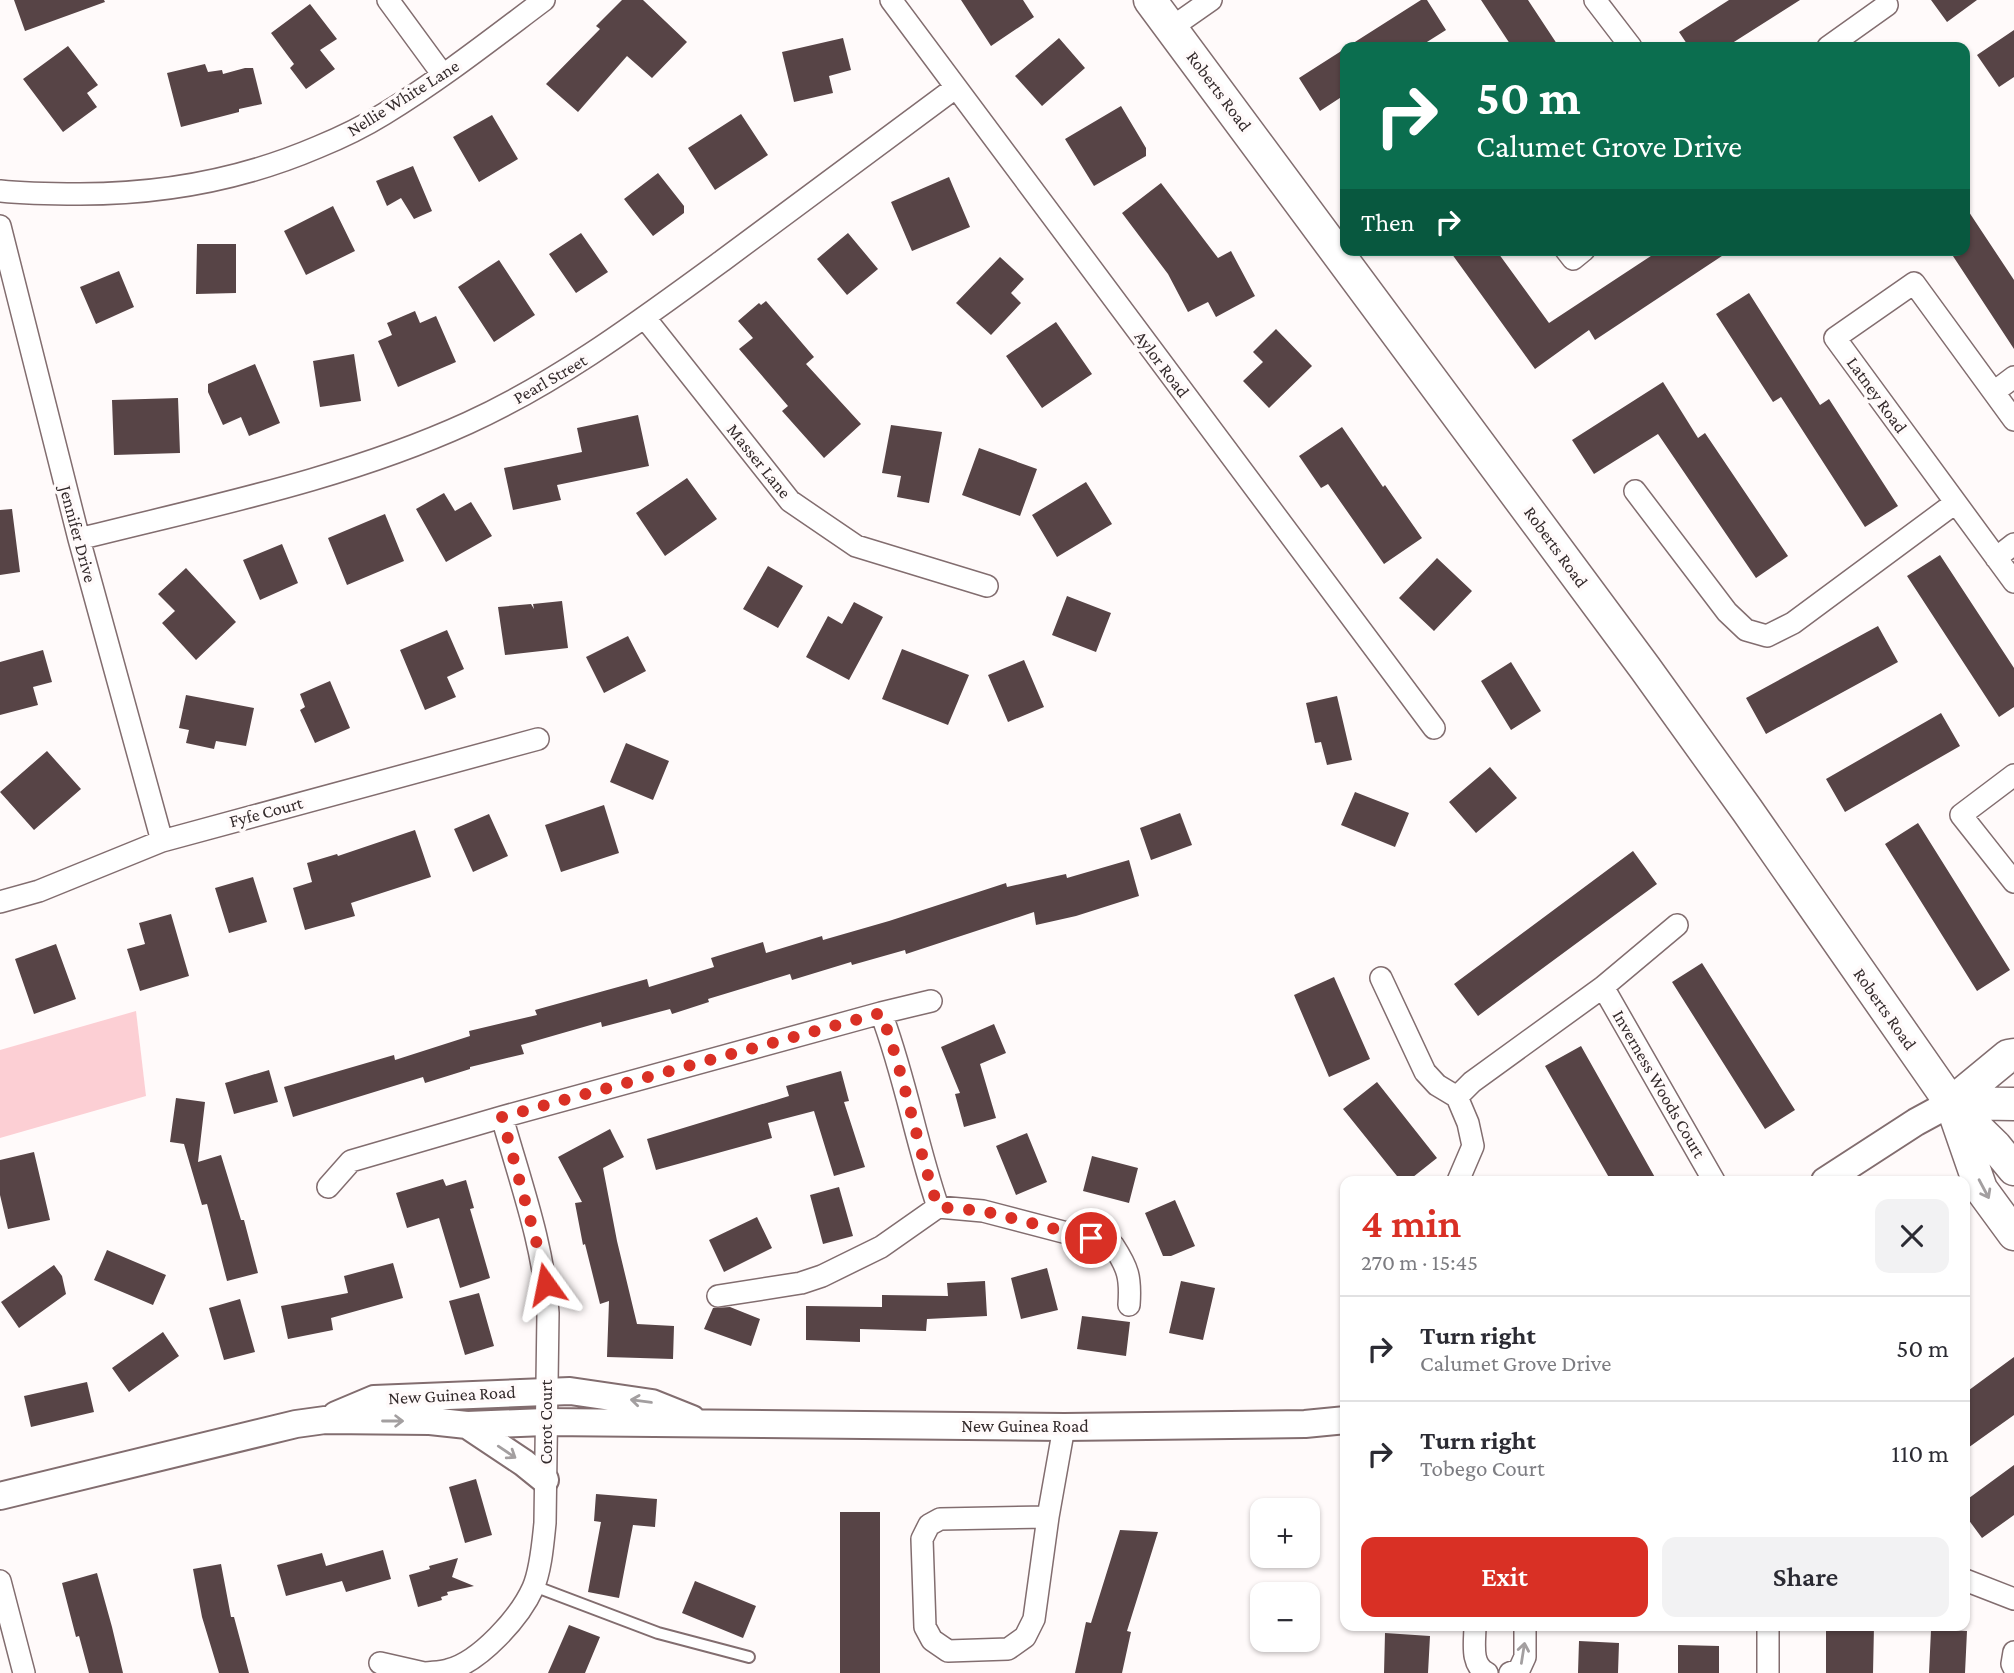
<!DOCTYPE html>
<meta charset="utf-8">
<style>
body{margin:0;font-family:"Crimson Pro",serif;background:#f2f2f3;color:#2b2b33;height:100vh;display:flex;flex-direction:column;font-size:26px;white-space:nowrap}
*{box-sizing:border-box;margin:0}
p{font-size:23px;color:#7c7c81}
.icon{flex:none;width:38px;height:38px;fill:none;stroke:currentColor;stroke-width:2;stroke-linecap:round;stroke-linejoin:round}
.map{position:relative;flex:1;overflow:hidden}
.details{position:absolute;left:1340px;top:1176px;width:630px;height:455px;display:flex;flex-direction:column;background:#fff;border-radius:14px;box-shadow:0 2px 5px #0004}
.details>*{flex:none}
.top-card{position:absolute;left:1340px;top:42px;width:630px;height:214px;border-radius:14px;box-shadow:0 2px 5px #0004;background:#0b6e4f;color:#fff;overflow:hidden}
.tools{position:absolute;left:1250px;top:1498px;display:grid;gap:14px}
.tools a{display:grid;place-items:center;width:70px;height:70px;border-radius:14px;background:#fff;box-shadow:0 2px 5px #0004;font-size:35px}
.pin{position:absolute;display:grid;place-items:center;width:60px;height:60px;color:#fff;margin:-30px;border:4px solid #fff;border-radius:50%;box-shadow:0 2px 7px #0007}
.me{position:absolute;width:77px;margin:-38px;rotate:348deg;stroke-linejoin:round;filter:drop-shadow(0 0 5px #0008)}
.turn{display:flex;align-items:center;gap:24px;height:147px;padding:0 21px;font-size:32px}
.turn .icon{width:91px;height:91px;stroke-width:2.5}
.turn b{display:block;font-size:49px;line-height:60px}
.then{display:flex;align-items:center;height:66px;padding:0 21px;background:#0003;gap:14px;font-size:26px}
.round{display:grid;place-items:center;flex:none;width:74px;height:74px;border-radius:14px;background:#f2f2f3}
.overview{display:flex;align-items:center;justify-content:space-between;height:119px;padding:0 21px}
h1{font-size:42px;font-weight:600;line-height:52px;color:#d93025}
.button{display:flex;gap:14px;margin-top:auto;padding:14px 21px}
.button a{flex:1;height:80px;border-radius:14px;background:#d93025;color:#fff;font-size:28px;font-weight:600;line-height:80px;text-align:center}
.button a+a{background:#f2f2f3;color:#2b2b33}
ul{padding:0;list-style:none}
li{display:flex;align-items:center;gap:21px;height:105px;padding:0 21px;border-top:2px solid #e1e1e2}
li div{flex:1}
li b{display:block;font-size:26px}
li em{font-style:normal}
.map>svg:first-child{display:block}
.green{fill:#fccfd4}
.building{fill:#574446}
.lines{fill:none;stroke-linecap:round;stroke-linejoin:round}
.service-casing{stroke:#826d6f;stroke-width:14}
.minor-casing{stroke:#826d6f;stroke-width:24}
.tertiary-casing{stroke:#826d6f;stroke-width:30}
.secondary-casing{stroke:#826d6f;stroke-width:35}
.service{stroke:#fff;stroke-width:10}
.minor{stroke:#fff;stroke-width:21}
.tertiary{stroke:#fff;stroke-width:26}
.secondary{stroke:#fff;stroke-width:32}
.oneway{stroke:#a39fa0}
.route{stroke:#d93025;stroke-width:12;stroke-dasharray:0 21.6}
.labels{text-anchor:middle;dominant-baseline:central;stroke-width:7;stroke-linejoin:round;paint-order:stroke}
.street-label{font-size:18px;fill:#332a2b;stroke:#fffafa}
</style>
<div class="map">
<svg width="2014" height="1673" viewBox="0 0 2014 1673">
<rect width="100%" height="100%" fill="#fffafa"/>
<path class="green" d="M 136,1011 L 146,1096 L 0,1138 L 0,1050 Z"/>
<path class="building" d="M 14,0 L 104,0 L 105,2 L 25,31 Z
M 622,0 L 643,0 L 687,42 L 652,78 L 627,56 L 578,112 L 546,84 L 600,29 L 596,26 Z
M 961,0 L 1023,0 L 1034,17 L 991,46 Z
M 1421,0 L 1427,0 L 1446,30 L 1419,47 L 1347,47 Z
M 1481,0 L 1528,0 L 1559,47 L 1512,47 Z
M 1729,0 L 1800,0 L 1726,47 L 1689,47 L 1679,32 Z
M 1931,0 L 1977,0 L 1947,22 Z
M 310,4 L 337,39 L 320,50 L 335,69 L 306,89 L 290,68 L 294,64 L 271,33 Z
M 2014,30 L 2014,77 L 1999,87 L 1977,55 Z
M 843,38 L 851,70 L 829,76 L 833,93 L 794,102 L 782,52 Z
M 1059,38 L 1085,68 L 1042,106 L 1015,76 Z
M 68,46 L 98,85 L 87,93 L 97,107 L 63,132 L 23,79 Z
M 1346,48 L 1346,94 L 1320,111 L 1299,78 Z
M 205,64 L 208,72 L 222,70 L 223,74 L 245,68 L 253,68 L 262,104 L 239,109 L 239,112 L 181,127 L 167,73 Z
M 1121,106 L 1146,148 L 1146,156 L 1094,186 L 1065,139 Z
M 741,114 L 768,155 L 715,190 L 688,148 Z
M 492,115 L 518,159 L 479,182 L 453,137 Z
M 413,166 L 432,211 L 414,219 L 401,198 L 387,206 L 376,181 Z
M 658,173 L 684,206 L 684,213 L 653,236 L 624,199 Z
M 949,177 L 970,227 L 912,251 L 891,202 Z
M 1161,183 L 1218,258 L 1231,251 L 1255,296 L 1216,317 L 1208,302 L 1188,312 L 1168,274 L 1122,213 Z
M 333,206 L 355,251 L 306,275 L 284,231 Z
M 1965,206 L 2014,280 L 2014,349 L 1949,250 L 1965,250 Z
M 581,233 L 608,272 L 576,293 L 549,254 Z
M 848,233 L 878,269 L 847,295 L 817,259 Z
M 197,244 L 236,244 L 236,293 L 196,294 Z
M 1449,250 L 1496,250 L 1549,323 L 1660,250 L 1731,250 L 1595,340 L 1589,330 L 1535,369 Z
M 1000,257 L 1024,279 L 1011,293 L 1021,303 L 991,335 L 956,303 Z
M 499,260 L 535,315 L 494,342 L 458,287 Z
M 119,271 L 134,307 L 96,324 L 80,287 Z
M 1749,293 L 1820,405 L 1829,399 L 1898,506 L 1865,527 L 1781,397 L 1773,402 L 1716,314 Z
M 766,301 L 814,357 L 806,364 L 861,424 L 824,458 L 782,411 L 788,406 L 739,349 L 753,338 L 738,321 L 759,303 L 761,305 Z
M 415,311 L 420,323 L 436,316 L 456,362 L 398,387 L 378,341 L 392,335 L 387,323 Z
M 1056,322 L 1092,374 L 1042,408 L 1006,356 Z
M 1276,329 L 1312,366 L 1269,408 L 1243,381 L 1263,362 L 1253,352 Z
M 354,354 L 361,401 L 320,407 L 313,361 Z
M 255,364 L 280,423 L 249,436 L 241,417 L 223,425 L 208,392 L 208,384 Z
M 1663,382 L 1698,438 L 1705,433 L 1788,556 L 1756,578 L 1658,434 L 1594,474 L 1572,440 Z
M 178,398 L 180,453 L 114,455 L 112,400 Z
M 638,415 L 649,466 L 557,485 L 561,500 L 513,510 L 504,468 L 582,452 L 577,428 Z
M 891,425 L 942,432 L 929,503 L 897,497 L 901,476 L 882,473 Z
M 1342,427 L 1383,487 L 1385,485 L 1422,538 L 1384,564 L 1328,484 L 1321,488 L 1299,456 Z
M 979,448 L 1037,469 L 1020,516 L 962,495 Z
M 687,478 L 717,519 L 665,556 L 636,513 Z
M 1086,482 L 1112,524 L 1057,557 L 1032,515 Z
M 444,493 L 455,511 L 471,502 L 492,536 L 446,562 L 416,509 Z
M 12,509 L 20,572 L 0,575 L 0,510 Z
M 385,514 L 404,561 L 347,585 L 328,538 Z
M 282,544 L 298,583 L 260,600 L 243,560 Z
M 1940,555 L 2014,668 L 2014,707 L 1999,717 L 1907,576 Z
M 1437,558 L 1472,591 L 1434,631 L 1399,598 Z
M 768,566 L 803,586 L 778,628 L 743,609 Z
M 186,568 L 236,622 L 196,660 L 162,623 L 175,611 L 158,594 Z
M 1067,596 L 1111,613 L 1096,652 L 1052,635 Z
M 562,601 L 568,648 L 505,655 L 498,607 L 531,604 L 534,609 L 533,604 Z
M 854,602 L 883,617 L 849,680 L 806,657 L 828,616 L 842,624 Z
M 1878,626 L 1898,662 L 1766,734 L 1746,698 Z
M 447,630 L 464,669 L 447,677 L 456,697 L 425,710 L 400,650 Z
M 628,636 L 646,671 L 604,693 L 586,657 Z
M 902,649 L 969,675 L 948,725 L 882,699 Z
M 43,650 L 52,682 L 33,687 L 38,705 L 0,715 L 0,662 Z
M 1024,660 L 1044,707 L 1008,722 L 988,675 Z
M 1511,662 L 1541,711 L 1511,730 L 1481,681 Z
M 330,681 L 350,728 L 315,743 L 300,710 L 305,707 L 300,694 Z
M 186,695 L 254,708 L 246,746 L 216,741 L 214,749 L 186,743 L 189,730 L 179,728 Z
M 1337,696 L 1352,760 L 1327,765 L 1321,742 L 1315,743 L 1306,703 Z
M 1941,713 L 1960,746 L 1845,812 L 1826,779 Z
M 626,743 L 669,761 L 653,800 L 610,782 Z
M 47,751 L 81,789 L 34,830 L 0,792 Z
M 1490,767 L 1517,798 L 1476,833 L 1449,802 Z
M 1355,792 L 1409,813 L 1395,847 L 1341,825 Z
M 604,805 L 619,853 L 561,872 L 545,825 Z
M 1180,813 L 1192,845 L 1151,860 L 1140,828 Z
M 489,814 L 508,856 L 473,872 L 454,829 Z
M 1918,823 L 2010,970 L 1977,991 L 1885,844 Z
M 415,830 L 431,877 L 351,903 L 355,916 L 305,930 L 293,888 L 312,882 L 307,863 L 337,854 L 338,856 Z
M 1633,851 L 1657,884 L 1478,1016 L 1454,984 Z
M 1129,860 L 1139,896 L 1076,916 L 1036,925 L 1034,912 L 906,954 L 905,950 L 852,965 L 851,962 L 792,980 L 790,974 L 708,999 L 709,1002 L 672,1014 L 670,1009 L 602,1027 L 601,1022 L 521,1045 L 524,1054 L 470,1067 L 470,1069 L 425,1083 L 423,1077 L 293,1117 L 284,1087 L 394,1055 L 395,1060 L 470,1036 L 469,1031 L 537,1015 L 535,1010 L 647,979 L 649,987 L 714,967 L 711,958 L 763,942 L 766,953 L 822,936 L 823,940 L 889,921 L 1006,883 L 1007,887 L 1066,874 L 1067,878 Z
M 253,877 L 267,922 L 229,933 L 215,888 Z
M 171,914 L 189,976 L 140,991 L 127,949 L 145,944 L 139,923 Z
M 56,944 L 76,999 L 34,1014 L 15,959 Z
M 1702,963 L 1795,1110 L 1765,1129 L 1672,982 Z
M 1334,977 L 1370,1059 L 1329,1077 L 1294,995 Z
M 994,1024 L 1006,1053 L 980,1064 L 996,1118 L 964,1127 L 955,1094 L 960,1093 L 941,1047 Z
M 1581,1046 L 1657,1181 L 1611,1181 L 1545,1066 Z
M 269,1070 L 278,1102 L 234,1114 L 225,1083 Z
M 841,1071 L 849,1101 L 844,1102 L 865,1167 L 834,1176 L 814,1111 L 768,1123 L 772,1138 L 656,1170 L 647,1139 L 789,1096 L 786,1086 Z
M 1377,1082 L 1437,1158 L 1408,1181 L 1401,1181 L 1343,1109 Z
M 176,1098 L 205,1102 L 198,1162 L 221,1155 L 241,1220 L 244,1220 L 258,1273 L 227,1281 L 207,1204 L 202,1205 L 184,1144 L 170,1142 Z
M 610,1129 L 624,1157 L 603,1168 L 617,1241 L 637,1324 L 674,1326 L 673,1359 L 607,1357 L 609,1301 L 600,1304 L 585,1244 L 583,1245 L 575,1203 L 582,1202 L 558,1157 Z
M 1027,1133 L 1047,1182 L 1016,1195 L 996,1146 Z
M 34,1152 L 50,1220 L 8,1229 L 0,1195 L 0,1160 Z
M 1092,1156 L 1138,1168 L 1129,1203 L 1083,1191 Z
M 443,1179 L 446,1186 L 466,1180 L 474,1208 L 470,1209 L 490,1278 L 460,1288 L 439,1218 L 407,1228 L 396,1193 Z
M 839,1187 L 853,1236 L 823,1244 L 810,1195 Z
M 1175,1200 L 1195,1246 L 1171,1256 L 1163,1256 L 1145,1213 Z
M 757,1217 L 772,1248 L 724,1272 L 709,1240 Z
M 107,1250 L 166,1275 L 153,1305 L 94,1280 Z
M 393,1263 L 403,1298 L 331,1318 L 333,1330 L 288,1339 L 281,1306 L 348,1293 L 344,1276 Z
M 54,1265 L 62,1276 L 66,1294 L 19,1328 L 1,1302 Z
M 1047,1268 L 1058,1310 L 1021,1319 L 1011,1278 Z
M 985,1281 L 987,1316 L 927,1319 L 926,1331 L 860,1329 L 860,1342 L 806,1340 L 806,1306 L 882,1307 L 882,1295 L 948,1296 L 947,1283 Z
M 1181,1281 L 1215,1288 L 1203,1340 L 1169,1333 Z
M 479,1293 L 494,1346 L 465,1355 L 449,1301 Z
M 240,1299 L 255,1352 L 224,1360 L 209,1308 Z
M 730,1307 L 760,1319 L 751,1346 L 704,1329 L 713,1308 Z
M 1082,1316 L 1130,1322 L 1126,1356 L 1077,1349 Z
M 163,1332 L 179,1356 L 129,1392 L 112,1368 Z
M 2014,1357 L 2014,1415 L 1965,1450 L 1965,1393 Z
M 87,1382 L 94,1412 L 31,1427 L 24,1396 Z
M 2014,1465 L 2014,1515 L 1982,1538 L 1965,1515 L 1965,1501 Z
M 476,1479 L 492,1535 L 465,1543 L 449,1487 Z
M 596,1494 L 657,1499 L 655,1527 L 633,1525 L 619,1598 L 588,1592 L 601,1522 L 594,1521 Z
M 840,1512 L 880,1512 L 880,1673 L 840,1673 Z
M 1120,1530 L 1158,1532 L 1127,1631 L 1131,1632 L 1122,1673 L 1075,1673 L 1086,1622 L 1091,1623 Z
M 383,1550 L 391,1579 L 346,1592 L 342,1581 L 286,1596 L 277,1565 L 322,1553 L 326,1566 Z
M 458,1558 L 452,1577 L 474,1586 L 447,1592 L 448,1595 L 441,1597 L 442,1600 L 418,1607 L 409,1575 L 430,1569 L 429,1566 Z
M 221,1564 L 231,1617 L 234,1617 L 249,1673 L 219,1673 L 202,1617 L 193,1569 Z
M 97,1573 L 112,1627 L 123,1673 L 89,1673 L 79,1636 L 76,1637 L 62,1583 Z
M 695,1581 L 756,1606 L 743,1638 L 682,1613 Z
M 569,1625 L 600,1637 L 585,1673 L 548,1673 Z
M 1826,1626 L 1874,1626 L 1873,1673 L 1826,1673 Z
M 1931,1630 L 1967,1631 L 1965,1673 L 1929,1673 Z
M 1385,1633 L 1430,1636 L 1428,1673 L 1384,1673 Z
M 1579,1641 L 1619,1643 L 1618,1673 L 1578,1673 Z
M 1678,1645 L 1719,1646 L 1719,1673 L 1678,1673 Z"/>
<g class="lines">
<g class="service-casing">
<path id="service" d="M 534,1586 L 658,1633 L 749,1657"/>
</g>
<g class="minor-casing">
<path id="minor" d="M 388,0 L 443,75
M 891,0 L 1434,728
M 1595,0 L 1631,47
M 1171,28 L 1211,0
M 1828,47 L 1887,5
M 0,191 C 27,194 53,194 80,194 C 162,194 241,180 318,147 C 340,138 363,127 384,114 C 440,80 492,39 544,0
M 0,226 L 79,539 L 162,841
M 1566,250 L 1573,259 L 1584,250
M 645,318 L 790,501 L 856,546 L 987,586
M 1994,392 L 2014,377
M 2014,420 L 1914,283 L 1835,338 L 2014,582
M 1635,491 L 1727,612 L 1746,630 L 1767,636 L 1793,623 L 1955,503
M 79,539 C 210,506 345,479 468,423 C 560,381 641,320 722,261 C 800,203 878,145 955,88
M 1996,558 L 2014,544
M 2014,775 L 1961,815 L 2014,882
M 0,902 L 39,891 L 162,841 L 538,739
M 1381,978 L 1425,1072 L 1437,1085 L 1457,1097 L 1468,1123 L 1473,1146 L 1458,1181
M 1603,987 L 1714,1181
M 881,1013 C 905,1076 916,1143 938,1207
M 1457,1097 L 1472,1082 L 1603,987 L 1677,925
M 328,1187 L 351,1161 L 502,1117 L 881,1013 L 931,1001
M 718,1296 L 801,1283 L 822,1276 L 881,1247 L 938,1207 L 983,1211 L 1113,1245 C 1128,1268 1131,1277 1129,1305
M 1048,1517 L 940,1519 L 929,1525 L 922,1539 L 925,1627 L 932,1640 L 948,1651 L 1008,1649 L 1025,1637 L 1034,1619 L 1048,1517 L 1064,1427
M 1965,1580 L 2014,1599
M 0,1581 L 24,1673
M 1475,1626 C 1475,1642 1470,1665 1487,1673
M 1768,1626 L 1768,1673
M 2014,1652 L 2012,1664 L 2014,1668
M 380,1663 L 424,1673
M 426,1673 C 433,1672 441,1672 448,1670 C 480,1662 520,1617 533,1588 C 541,1570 543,1542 545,1523 L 548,1313 C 544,1246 520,1181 502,1117
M 1510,1673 L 1519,1670 L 1525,1657 L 1525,1626"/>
</g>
<g class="tertiary-casing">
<path id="tertiary" d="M 1825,1181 L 1916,1122 L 1951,1103
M 336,1415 L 374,1399 L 570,1391 L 652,1403 L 692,1419
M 467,1425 L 524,1463 L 545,1480
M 0,1496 L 296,1424 L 325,1420 L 430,1421 L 467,1425 L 545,1422 L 1064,1427 L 1305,1424 L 1346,1420"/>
</g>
<g class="secondary-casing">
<path id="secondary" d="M 1150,0 L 1645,668 L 1747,810 L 1951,1103 L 1995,1146 L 2014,1169
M 1951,1103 L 2008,1056 L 2014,1055
M 1951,1103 L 2014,1104
M 1955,1114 L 1981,1189 L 2014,1234"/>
</g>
<use href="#service" class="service"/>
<use href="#minor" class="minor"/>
<use href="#tertiary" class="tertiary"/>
<use href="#secondary" class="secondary"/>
</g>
<defs><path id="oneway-shaft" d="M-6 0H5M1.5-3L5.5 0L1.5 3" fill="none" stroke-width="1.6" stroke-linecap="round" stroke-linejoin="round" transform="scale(1.75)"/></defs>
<g class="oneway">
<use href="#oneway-shaft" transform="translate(1984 1189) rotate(62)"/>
<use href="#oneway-shaft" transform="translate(641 1401) rotate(-172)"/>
<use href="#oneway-shaft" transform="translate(393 1421)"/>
<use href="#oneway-shaft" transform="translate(507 1452) rotate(34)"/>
<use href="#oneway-shaft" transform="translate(1523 1653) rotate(-81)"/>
</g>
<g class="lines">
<path class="route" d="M 546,1284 L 538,1248 L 502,1117 L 881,1013 C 905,1076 916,1143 938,1207 L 983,1211 L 1091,1238"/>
</g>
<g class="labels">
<g class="street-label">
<text transform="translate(1219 91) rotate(53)">Roberts Road</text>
<text transform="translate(403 98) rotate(-32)">Nellie White Lane</text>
<text transform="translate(1162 364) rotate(53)">Aylor Road</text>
<text transform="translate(550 379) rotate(-30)">Pearl Street</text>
<text transform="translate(1877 395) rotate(54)">Latney Road</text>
<text transform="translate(759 461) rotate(51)">Masser Lane</text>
<text transform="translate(78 534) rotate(75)">Jennifer Drive</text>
<text transform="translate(1556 547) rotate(54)">Roberts Road</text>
<text transform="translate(266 812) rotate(-15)">Fyfe Court</text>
<text transform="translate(1885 1009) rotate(55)">Roberts Road</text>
<text transform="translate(1659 1084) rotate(60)">Inverness Woods Court</text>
<text transform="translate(452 1395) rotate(-3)">New Guinea Road</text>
<text transform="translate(546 1422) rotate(-90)">Corot Court</text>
<text x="1025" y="1426">New Guinea Road</text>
</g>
</g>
</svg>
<div class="tools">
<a>+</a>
<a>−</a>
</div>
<div class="pin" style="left:1091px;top:1238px;background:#d93025"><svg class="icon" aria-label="arrive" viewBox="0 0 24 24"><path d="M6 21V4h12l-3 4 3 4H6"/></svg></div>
<svg class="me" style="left:546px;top:1284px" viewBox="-20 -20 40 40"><path d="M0-17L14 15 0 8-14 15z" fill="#d93025" stroke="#fff" stroke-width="4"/></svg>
<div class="top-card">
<div class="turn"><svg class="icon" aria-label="right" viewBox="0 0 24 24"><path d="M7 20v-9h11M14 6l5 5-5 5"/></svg><div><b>50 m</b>Calumet Grove Drive</div></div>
<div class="then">Then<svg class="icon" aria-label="right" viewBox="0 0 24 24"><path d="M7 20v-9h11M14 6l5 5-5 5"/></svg></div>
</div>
<section class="details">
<div class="overview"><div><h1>4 min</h1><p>270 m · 15:45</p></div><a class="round"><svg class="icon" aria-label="close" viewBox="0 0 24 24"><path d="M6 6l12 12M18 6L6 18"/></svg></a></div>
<ul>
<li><svg class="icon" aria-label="right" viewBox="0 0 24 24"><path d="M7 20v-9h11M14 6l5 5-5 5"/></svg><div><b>Turn right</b><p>Calumet Grove Drive</p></div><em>50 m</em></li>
<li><svg class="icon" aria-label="right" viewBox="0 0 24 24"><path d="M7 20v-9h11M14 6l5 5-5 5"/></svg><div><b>Turn right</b><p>Tobego Court</p></div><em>110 m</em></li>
</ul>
<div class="button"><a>Exit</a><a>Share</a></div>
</section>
</div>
